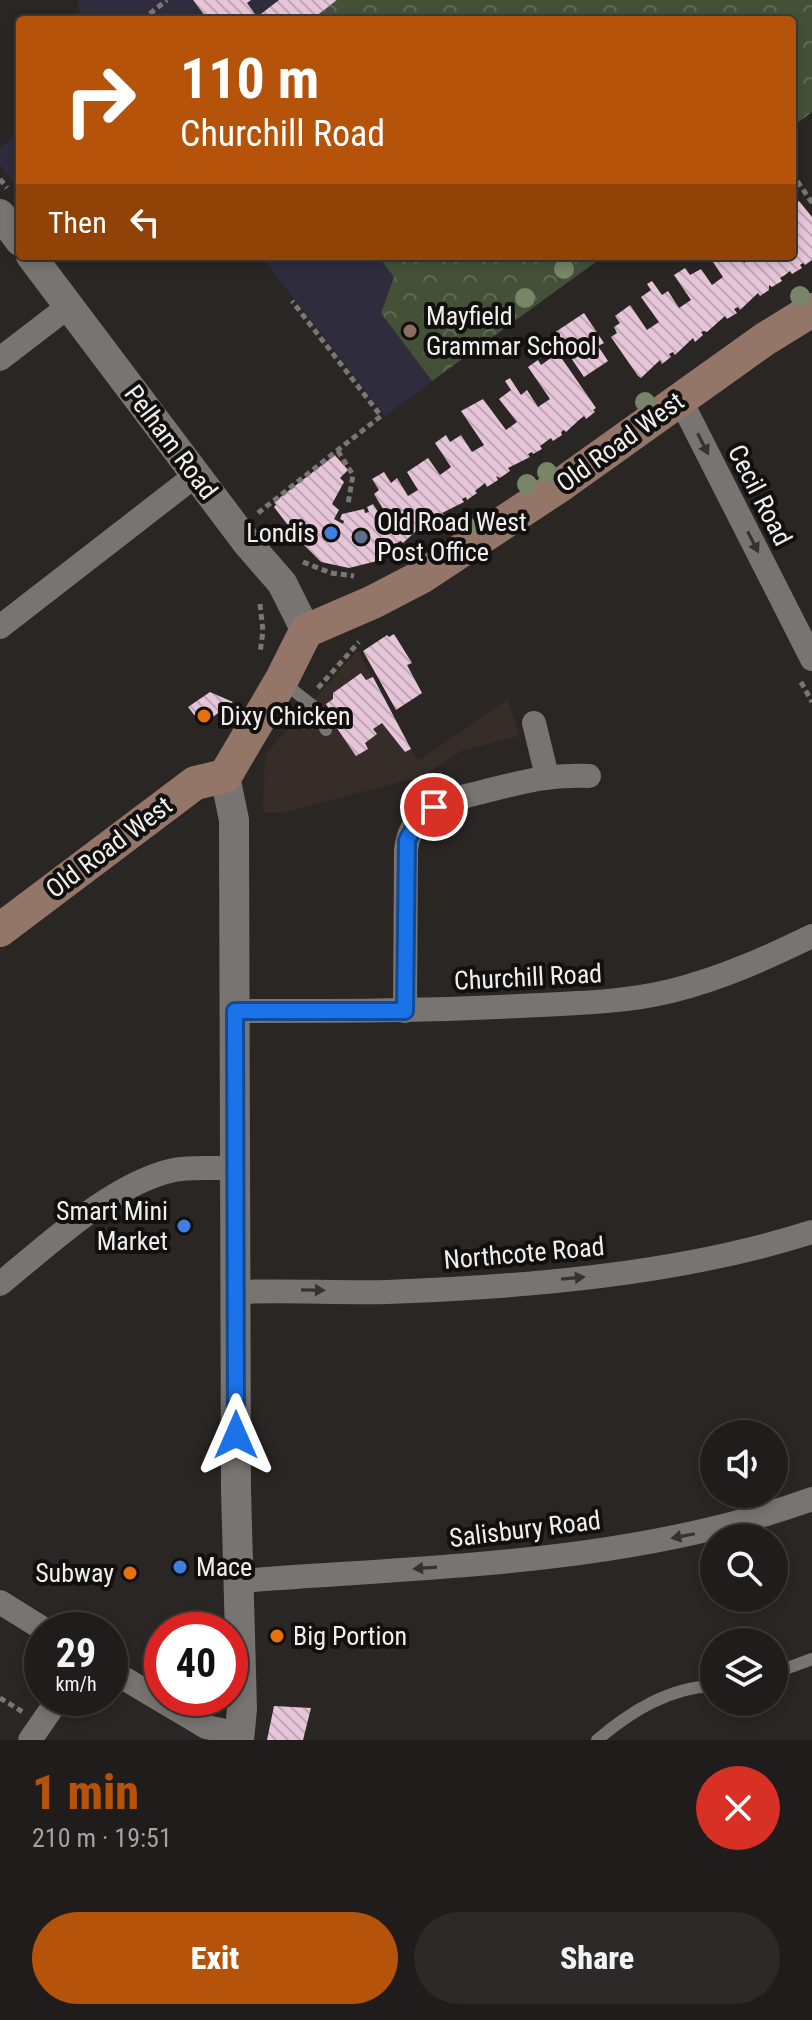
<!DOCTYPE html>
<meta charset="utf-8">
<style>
body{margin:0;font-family:"Roboto Condensed",sans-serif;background:#2d2928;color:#f1f3f6;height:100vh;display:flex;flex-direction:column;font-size:30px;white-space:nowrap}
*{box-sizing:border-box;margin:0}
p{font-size:26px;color:#a2a1a3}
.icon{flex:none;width:44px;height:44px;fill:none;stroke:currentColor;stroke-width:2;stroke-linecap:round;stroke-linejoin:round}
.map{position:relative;height:1740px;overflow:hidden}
.drawer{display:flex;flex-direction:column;background:#201c1b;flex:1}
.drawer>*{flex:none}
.top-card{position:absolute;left:16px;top:16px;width:780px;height:244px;border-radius:8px;box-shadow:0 4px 12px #0003,0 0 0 2px #3d3a3a;background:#b45309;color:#fff;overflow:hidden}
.fabs{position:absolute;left:700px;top:1420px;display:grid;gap:16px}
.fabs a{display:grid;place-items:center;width:88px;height:88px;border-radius:50%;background:#201c1b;box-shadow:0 4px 12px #0003,0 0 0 2px #3d3a3a;font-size:40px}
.speed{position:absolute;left:24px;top:1612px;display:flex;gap:16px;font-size:40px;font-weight:700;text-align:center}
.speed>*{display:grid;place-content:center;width:104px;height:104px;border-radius:50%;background:#201c1b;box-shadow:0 4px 12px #0003,0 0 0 2px #3d3a3a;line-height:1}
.speed small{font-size:20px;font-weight:400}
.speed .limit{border:12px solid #d22;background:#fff;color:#111}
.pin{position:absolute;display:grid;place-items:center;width:68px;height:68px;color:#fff;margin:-34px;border:4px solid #fff;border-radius:50%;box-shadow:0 2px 8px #0007}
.me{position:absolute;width:88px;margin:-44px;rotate:0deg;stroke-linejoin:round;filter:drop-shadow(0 0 6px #0008)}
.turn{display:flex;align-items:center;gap:28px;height:168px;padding:0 32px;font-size:36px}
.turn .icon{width:104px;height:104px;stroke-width:2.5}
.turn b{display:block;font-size:56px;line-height:68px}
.then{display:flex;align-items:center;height:76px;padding:0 32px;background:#0003;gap:16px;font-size:30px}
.round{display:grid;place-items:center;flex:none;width:84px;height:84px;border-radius:42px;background:#2d2928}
.summary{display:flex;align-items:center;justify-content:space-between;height:136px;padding:0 32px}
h1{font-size:48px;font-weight:800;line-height:60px;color:#b45309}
.button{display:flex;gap:16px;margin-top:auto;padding:16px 32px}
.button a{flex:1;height:92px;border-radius:48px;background:#b45309;color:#fff;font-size:32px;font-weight:800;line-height:92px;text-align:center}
.button a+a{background:#2d2928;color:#f1f3f6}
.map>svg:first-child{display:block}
.built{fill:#372d28}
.education{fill:#2e2c3d}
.park{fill:url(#park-crowns)}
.building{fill:url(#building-back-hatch)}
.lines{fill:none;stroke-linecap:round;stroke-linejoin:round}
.path{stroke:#797674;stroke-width:5;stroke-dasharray:6 4;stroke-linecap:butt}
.service{stroke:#787471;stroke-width:12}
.minor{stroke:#787471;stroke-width:24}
.tertiary{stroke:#787471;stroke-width:30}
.secondary{stroke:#947669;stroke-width:34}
.tree{fill:#788567}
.oneway{fill:#353331}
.route-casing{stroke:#114b97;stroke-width:20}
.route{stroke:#1a73e8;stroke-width:14}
.education-dot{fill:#8d6e63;stroke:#11100f;stroke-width:3}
.shop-dot{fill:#3f7fe0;stroke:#11100f;stroke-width:3}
.service-dot{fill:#5c6f8a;stroke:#11100f;stroke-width:3}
.food-dot{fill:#e8710a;stroke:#11100f;stroke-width:3}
.labels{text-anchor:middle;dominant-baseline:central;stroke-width:8;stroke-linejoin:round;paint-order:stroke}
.poi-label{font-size:26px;fill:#f1efed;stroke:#11100f;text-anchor:start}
.street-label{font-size:26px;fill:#f1efed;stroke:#11100f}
</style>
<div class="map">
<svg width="812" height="1740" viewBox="0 0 812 1740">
<defs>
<pattern id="park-crowns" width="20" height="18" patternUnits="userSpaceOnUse" patternTransform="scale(2)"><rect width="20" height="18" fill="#445138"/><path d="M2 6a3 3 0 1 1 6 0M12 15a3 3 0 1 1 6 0" fill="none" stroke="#5f6a55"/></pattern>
<pattern id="building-back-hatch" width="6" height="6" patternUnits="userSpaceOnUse" patternTransform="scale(2)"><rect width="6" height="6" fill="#e6c5d9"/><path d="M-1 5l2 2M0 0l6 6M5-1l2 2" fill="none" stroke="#bea6b4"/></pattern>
</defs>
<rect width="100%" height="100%" fill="#2a2624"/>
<path class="built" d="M 358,650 L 418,761 L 508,699 L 519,736 L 461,751 L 424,776 L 281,813 L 263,813 L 265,755 Z"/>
<path class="education" d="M 78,0 L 812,0 L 812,112 L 792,127 L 792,20 L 80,20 Z
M 20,132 L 20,179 L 14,183 L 0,165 L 0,148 Z
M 261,256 L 604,256 L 385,416 Z"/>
<path class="park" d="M 337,0 L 812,0 L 812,112 L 792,127 L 792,20 L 311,20 Z
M 378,256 L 604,256 L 432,381 L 381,313 L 394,277 Z"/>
<path class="building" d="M 193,0 L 251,0 L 247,3 L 257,17 L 279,0 L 337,0 L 311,20 L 208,20 Z
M 799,201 L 812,217 L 812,260 L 805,265 L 803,263 L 800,265 L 802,268 L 792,274 L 790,271 L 785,275 L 780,278 L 782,281 L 772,287 L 769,285 L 769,290 L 760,296 L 758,293 L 740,310 L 738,307 L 734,309 L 737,313 L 727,319 L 725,316 L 707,332 L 704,331 L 701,332 L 703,335 L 695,342 L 693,338 L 675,355 L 673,352 L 669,354 L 671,357 L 662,364 L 660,360 L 641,378 L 638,376 L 611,337 L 617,333 L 614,327 L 620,323 L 615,316 L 630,305 L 647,330 L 659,322 L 641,297 L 651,290 L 647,284 L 652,281 L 662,295 L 668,291 L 679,308 L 691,300 L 674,275 L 685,268 L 690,275 L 701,269 L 712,285 L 723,277 L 709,256 L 740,256 L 744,263 L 754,256 L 792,256 L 792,206 Z
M 584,313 L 604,343 L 598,346 L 608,361 L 584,377 L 554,333 Z
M 558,353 L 596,408 L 593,410 L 595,412 L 586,419 L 584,416 L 579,420 L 566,432 L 564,430 L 561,432 L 562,435 L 553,441 L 551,438 L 540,446 L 542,449 L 533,454 L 532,452 L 528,454 L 530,457 L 508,468 L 510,471 L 500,478 L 496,476 L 498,480 L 487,487 L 485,483 L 475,491 L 477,493 L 467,500 L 466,497 L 462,499 L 464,502 L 442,513 L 445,516 L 435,523 L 433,520 L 430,522 L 432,525 L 422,531 L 421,528 L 416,531 L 403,543 L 401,541 L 398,542 L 400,546 L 377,561 L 349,568 L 321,562 L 301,542 L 274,507 L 276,505 L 274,502 L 335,455 L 348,470 L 340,478 L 344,482 L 332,504 L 339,510 L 334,519 L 343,524 L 344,521 L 340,519 L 342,514 L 364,509 L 365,513 L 369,512 L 367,507 L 373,504 L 380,515 L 385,512 L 374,494 L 379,490 L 372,479 L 384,472 L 391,483 L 397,478 L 408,496 L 418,490 L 407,472 L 428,458 L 440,475 L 451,467 L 435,443 L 446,435 L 450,442 L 461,435 L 472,452 L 484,445 L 461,411 L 483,399 L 506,430 L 517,422 L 499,399 L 511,390 L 505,381 L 510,378 L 521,395 L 527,390 L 538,407 L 550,399 L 528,367 L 538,360 L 541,365 Z
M 394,634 L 412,663 L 407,665 L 422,693 L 396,710 L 363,651 L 387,635 L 389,637 Z
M 361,673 L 366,680 L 373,677 L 411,749 L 405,752 L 382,723 L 373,729 L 377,734 L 365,743 L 368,749 L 356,756 L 332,721 L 335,719 L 326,704 L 333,699 L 333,693 Z
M 210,692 L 233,702 L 202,725 L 188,707 Z
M 274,1706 L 311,1708 L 303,1740 L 267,1740 Z"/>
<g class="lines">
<path class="path" d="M 142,20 L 167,0
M 792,173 L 812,203
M 0,179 L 7,188
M 338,451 L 353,475 L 348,504
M 258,513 L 381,416 L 292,301
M 303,562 L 331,573 L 354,576
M 260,604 L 263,631 L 260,653
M 801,682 L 812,702
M 318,688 L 359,642
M 68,1622 L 81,1630
M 34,1650 L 42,1673
M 0,1698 L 23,1712
M 80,1708 L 92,1702 L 112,1700"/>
<path class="service" d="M 284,683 L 312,705 L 326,730
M 774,1673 L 812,1659
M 597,1740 C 630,1712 669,1687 714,1686"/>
<path class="minor" d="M 0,359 L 69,306
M 680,399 L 812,659
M 0,627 L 196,475
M 534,723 L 547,776
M 235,1011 C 330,1011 425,1011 520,1006 C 571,1003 622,1003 671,991 C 720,979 767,958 812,936
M 405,1011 L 406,850 C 408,833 416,817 431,808 C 444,800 463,797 478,793 C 518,783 547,774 589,776
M 0,1284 C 48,1245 113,1183 174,1170 C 194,1166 216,1169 236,1168
M 236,1292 C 286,1290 336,1293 387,1292 C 526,1287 680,1274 812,1232
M 240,1581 C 431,1566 629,1565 812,1499
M 0,1602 L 45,1630
M 110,1670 L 206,1727 L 226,1731 L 240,1731
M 30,1740 L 59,1698"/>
<path class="tertiary" d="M 0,214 L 20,241
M 31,256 L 248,544 L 282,583 L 306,631
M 225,776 L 234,820 L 236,1490 L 242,1709 L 239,1740"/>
<path class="secondary" d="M 0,930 L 195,783 L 225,776 L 281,681 L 306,631 L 373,602 L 421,577 L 562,484 L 765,339 L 812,310"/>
</g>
<g class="tree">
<circle cx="564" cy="269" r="10"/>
<circle cx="800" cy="296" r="10"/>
<circle cx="525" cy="298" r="10"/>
<circle cx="645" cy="402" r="10"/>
<circle cx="547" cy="472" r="10"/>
<circle cx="527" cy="484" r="10"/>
<circle cx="466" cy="526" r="10"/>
</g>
<defs><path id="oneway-solid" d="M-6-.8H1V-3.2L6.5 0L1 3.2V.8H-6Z" transform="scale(2)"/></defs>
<g class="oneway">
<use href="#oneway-solid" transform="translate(703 444) rotate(63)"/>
<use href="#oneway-solid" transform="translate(753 542) rotate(63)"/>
<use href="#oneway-solid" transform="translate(573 1278) rotate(-5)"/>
<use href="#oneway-solid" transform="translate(313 1290) rotate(1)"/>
<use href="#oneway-solid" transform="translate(683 1536) rotate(169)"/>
<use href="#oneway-solid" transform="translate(425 1568) rotate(176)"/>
</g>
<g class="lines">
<g class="route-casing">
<path id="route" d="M 236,1435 L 235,1011 L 405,1011 L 407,840 L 420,818 L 434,807"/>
</g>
<use href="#route" class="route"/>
</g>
<circle class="education-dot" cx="410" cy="331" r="8"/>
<g class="shop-dot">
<circle cx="331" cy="533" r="8"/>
<circle cx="184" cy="1226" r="8"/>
<circle cx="180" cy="1567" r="8"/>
</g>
<circle class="service-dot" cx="361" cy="537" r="8"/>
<g class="food-dot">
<circle cx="204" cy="716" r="8"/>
<circle cx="130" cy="1573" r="8"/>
<circle cx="277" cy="1636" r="8"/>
</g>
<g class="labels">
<g class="poi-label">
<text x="426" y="316">Mayfield<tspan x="426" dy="30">Grammar School</tspan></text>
<text x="377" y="522">Old Road West<tspan x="377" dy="30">Post Office</tspan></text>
<text x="315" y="533" text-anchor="end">Londis</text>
<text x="220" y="716">Dixy Chicken</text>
<text x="168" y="1211" text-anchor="end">Smart Mini<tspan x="168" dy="30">Market</tspan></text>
<text x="196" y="1567">Mace</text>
<text x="114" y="1573" text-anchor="end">Subway</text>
<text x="293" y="1636">Big Portion</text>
</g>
<g class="street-label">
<text transform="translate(171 442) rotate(53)">Pelham Road</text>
<text transform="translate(620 442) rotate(-36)">Old Road West</text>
<text transform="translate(760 495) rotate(63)">Cecil Road</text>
<text transform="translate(109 847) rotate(-37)">Old Road West</text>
<text transform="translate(528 977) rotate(-3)">Churchill Road</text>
<text transform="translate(524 1253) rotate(-5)">Northcote Road</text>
<text transform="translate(525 1529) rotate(-7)">Salisbury Road</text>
</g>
</g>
</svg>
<div class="fabs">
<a><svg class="icon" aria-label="sound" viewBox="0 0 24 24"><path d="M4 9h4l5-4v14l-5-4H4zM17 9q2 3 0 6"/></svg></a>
<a><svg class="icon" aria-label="search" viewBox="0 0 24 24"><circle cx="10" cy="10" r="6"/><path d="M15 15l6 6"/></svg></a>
<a><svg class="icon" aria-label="layers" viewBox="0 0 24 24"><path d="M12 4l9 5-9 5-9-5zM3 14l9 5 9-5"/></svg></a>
</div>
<div class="speed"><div>29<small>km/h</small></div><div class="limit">40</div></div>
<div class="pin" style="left:434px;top:807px;background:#d93025"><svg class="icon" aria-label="arrive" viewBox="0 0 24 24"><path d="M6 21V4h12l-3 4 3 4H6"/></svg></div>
<svg class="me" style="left:236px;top:1435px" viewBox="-20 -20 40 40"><path d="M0-17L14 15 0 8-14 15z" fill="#1a73e8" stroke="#fff" stroke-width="4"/></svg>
<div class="top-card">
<div class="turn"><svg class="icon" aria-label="right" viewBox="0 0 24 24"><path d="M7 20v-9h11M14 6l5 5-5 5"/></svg><div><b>110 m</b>Churchill Road</div></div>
<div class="then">Then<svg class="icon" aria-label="left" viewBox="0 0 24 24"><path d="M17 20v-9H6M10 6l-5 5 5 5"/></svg></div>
</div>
</div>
<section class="drawer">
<div class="summary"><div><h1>1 min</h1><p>210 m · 19:51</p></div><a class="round" style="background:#d93025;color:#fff"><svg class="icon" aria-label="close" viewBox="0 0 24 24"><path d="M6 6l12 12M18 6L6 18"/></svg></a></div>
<div class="button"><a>Exit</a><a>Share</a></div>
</section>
